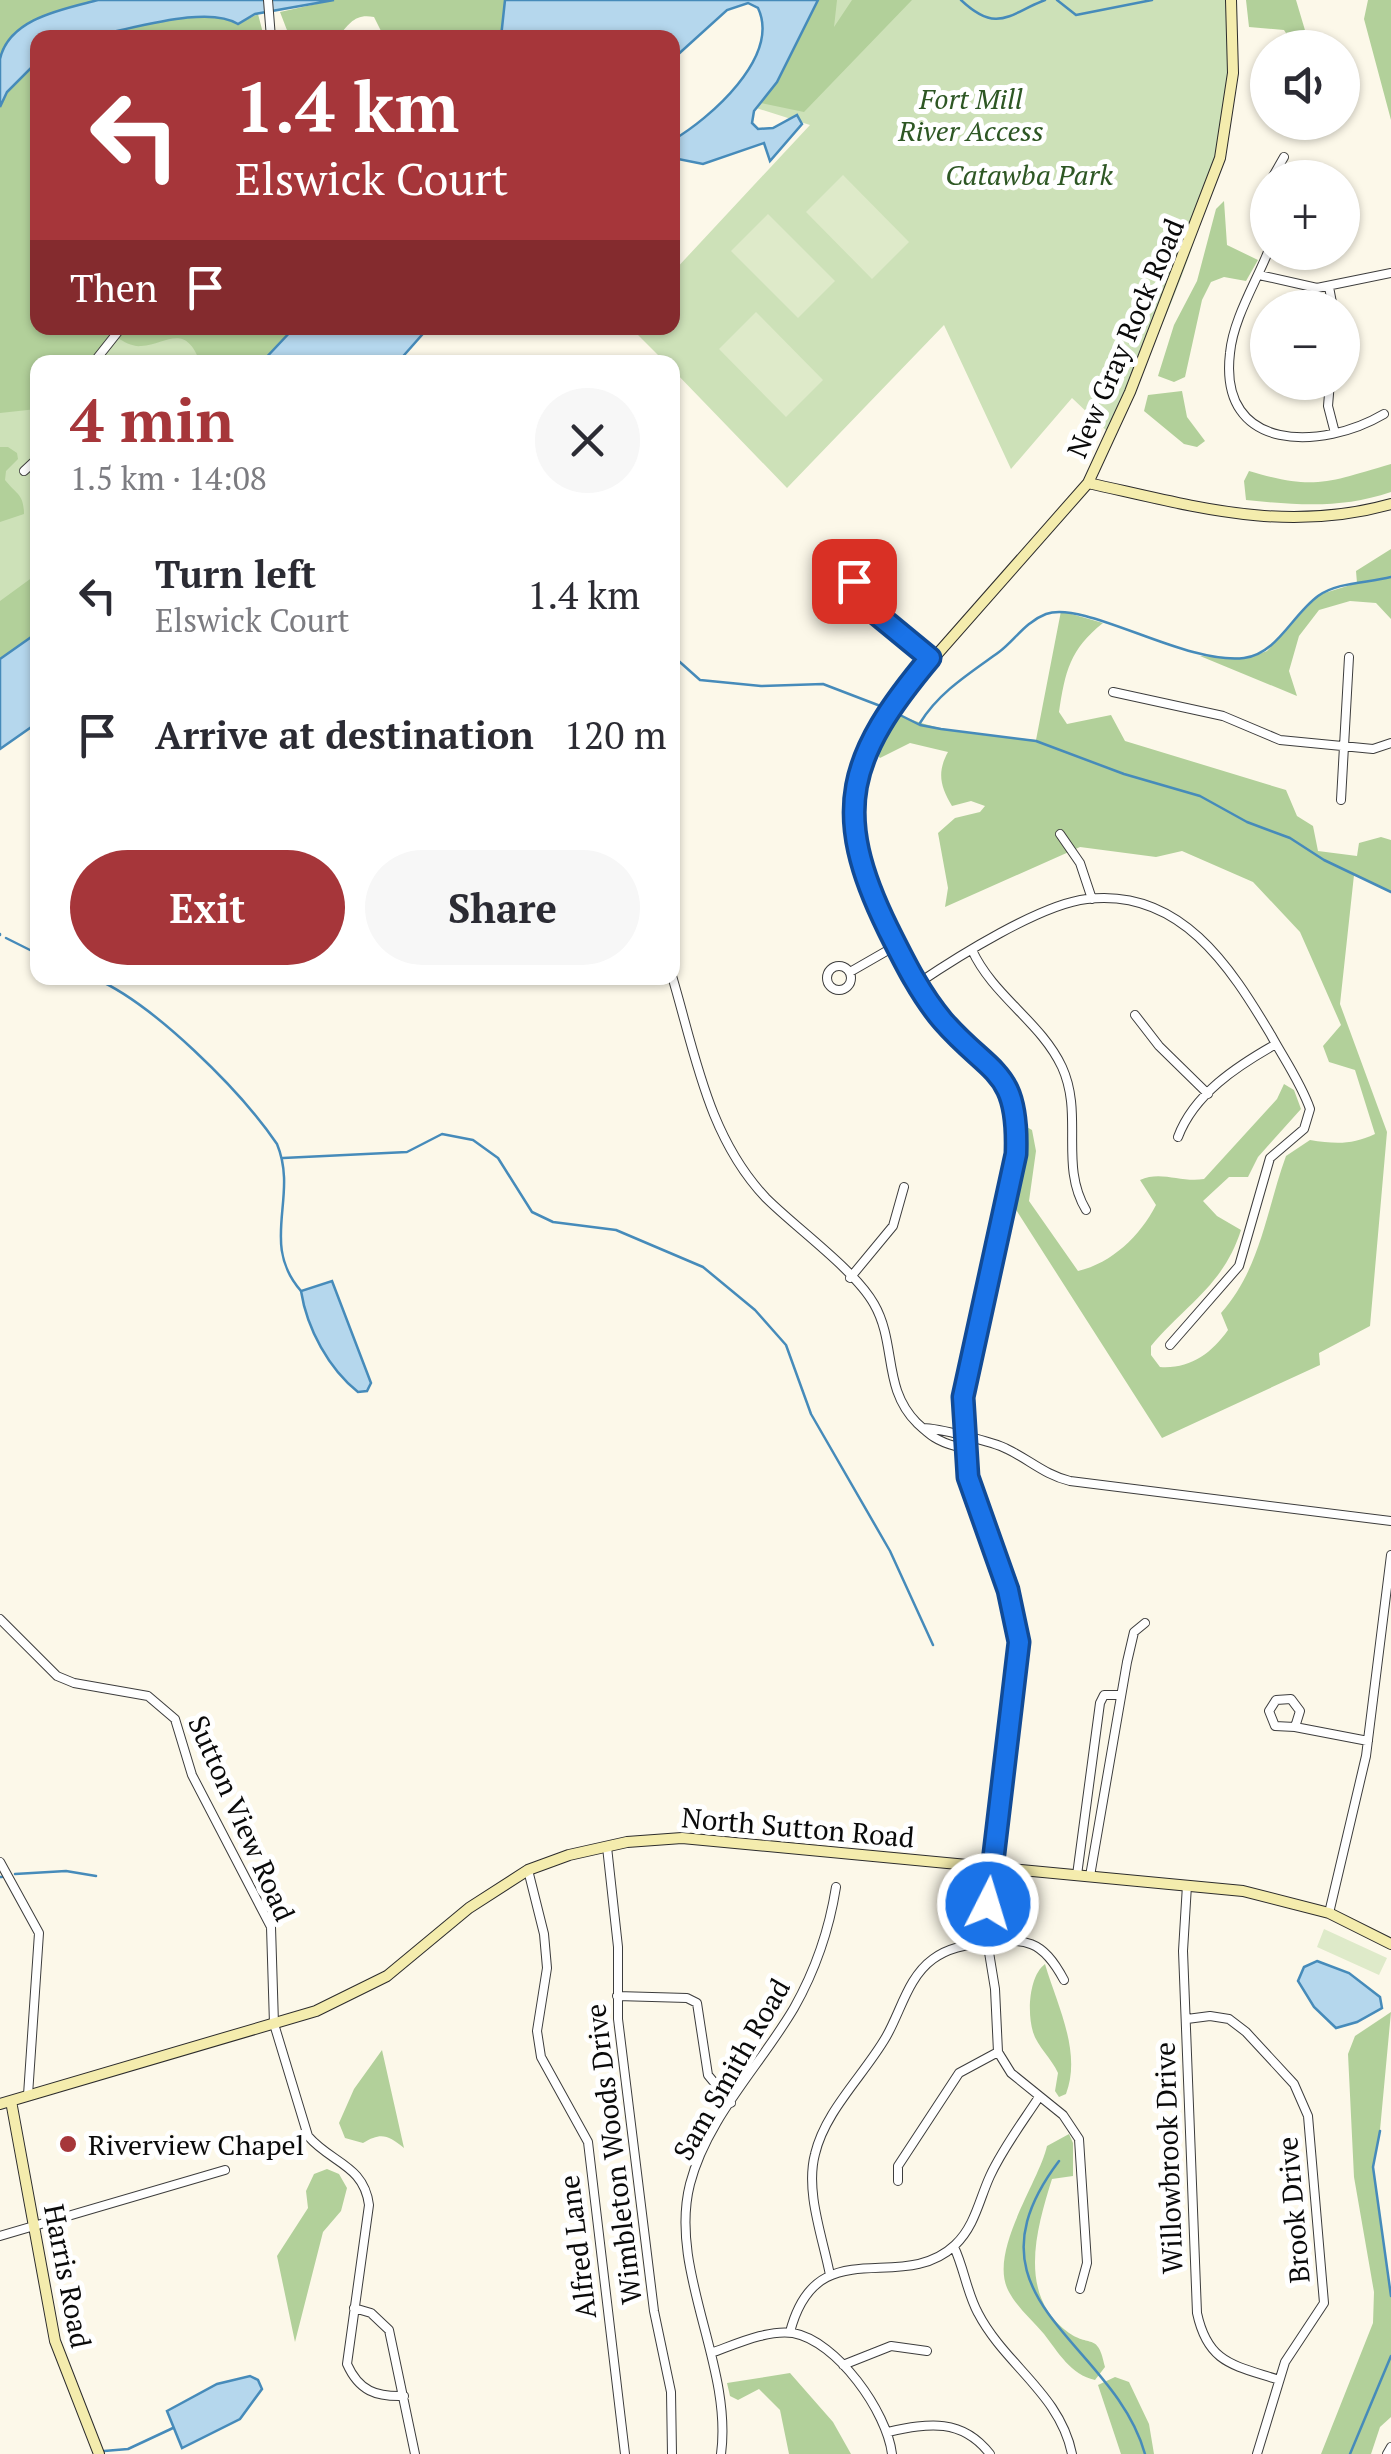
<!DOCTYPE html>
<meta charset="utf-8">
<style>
body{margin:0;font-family:"PT Serif",serif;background:#f7f7f7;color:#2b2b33;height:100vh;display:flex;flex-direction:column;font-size:38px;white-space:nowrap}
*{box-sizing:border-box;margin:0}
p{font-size:32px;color:#7c7c81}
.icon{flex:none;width:55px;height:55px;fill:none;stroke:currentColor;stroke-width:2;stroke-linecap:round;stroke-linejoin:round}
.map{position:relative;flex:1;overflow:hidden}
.side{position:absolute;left:30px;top:355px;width:650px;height:630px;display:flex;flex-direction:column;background:#fff;border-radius:20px;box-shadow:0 2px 8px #0004}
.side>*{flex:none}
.hud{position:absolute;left:30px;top:30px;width:650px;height:305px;border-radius:20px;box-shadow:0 2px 8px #0004;background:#a6363a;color:#fff;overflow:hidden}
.buttons{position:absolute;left:1250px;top:30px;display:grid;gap:20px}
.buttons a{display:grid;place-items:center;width:110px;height:110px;border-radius:50%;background:#fff;box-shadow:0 2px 8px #0004;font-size:50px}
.pin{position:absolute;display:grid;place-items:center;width:85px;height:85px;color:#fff;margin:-42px;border-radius:20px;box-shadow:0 5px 15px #0006}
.me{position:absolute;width:110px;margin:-55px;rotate:5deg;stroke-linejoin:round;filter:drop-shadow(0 0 8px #0008)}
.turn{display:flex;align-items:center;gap:35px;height:210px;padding:0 40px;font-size:45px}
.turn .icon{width:130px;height:130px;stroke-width:2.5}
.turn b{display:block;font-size:70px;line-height:85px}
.then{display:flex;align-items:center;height:95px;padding:0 40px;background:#0003;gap:20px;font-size:38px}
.round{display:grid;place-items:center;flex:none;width:105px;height:105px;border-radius:52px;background:#f7f7f7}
.summary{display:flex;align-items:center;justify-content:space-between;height:170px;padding:0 40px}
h1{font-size:60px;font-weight:700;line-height:75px;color:#a6363a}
.button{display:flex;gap:20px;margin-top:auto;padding:20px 40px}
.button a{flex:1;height:115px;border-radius:60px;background:#a6363a;color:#fff;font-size:40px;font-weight:700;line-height:115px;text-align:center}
.button a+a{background:#f7f7f7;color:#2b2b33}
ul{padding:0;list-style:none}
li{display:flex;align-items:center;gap:30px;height:140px;padding:0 40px}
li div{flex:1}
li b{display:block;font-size:38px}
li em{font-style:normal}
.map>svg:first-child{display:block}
.green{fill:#cde1b8}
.forest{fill:#b2d09a}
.pitch{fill:#deeac9}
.water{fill:#b5d7ed;stroke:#468bba;stroke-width:2.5}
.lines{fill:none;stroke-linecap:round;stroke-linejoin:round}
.stream{stroke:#468bba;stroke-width:2.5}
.street-casing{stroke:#3d3d3d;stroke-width:10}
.secondary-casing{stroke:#2c2c2c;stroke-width:12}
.street{stroke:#fff;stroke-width:8}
.secondary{stroke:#f4ecad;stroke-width:10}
.route-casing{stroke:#114b97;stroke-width:25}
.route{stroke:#1a73e8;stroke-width:18}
.poi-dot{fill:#a6363a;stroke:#fff;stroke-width:4}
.labels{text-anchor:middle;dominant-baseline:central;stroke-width:10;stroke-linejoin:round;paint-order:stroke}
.park-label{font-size:28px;font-style:italic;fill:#2e5724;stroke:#fff}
.street-label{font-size:28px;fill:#0a0a0a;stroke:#fff}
.poi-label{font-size:28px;fill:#0a0a0a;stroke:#fff;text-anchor:start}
</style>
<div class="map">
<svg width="1391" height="2454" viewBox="0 0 1391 2454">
<rect width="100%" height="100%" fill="#fcf8e9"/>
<path class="green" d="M 809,0 L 1230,0 C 1230,30 1234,63 1230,93 C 1214,214 1164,327 1111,435 L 1072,398 L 1011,469 L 944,325 L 787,488 L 673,370 L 672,362 L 665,362 L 631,328 L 672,328 L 673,272 L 810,125 L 750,106 Z
M 37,62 L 38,328 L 294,328 L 262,362 L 38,362 L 37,633 L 0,659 L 0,107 Z"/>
<path class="forest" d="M 0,0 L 97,0 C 54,11 24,17 0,57 Z
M 334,0 L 505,0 L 506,17 L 501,37 L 384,37 L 374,17 C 355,13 349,24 338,37 L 290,38 L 280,12 Z
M 818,0 L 837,0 L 834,27 L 852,0 L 912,0 L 804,112 L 761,103 L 777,82 Z
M 1246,0 L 1296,0 L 1310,47 L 1295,47 L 1284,30 L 1249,27 Z
M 1368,0 L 1391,0 L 1391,120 L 1364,19 Z
M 258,14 L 264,37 L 84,38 C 119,30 207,5 238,24 Z
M 37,62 L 38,328 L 116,328 L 88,362 L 38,362 L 37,409 L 0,413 L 0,107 L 7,92 Z
M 1224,201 L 1227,245 L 1258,260 L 1246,281 L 1224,277 L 1211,282 L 1202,300 L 1185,377 L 1174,382 L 1158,376 L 1174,325 L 1197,281 L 1216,209 Z
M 126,328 L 294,328 L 262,362 L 200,362 C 185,322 167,344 141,346 C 133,347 124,342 118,338 Z
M 1182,391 L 1187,417 L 1205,441 L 1197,447 L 1184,444 L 1144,411 L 1148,395 Z
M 0,447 L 8,447 L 17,453 L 18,459 L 6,471 L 5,480 C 16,494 24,494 24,514 L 0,522 Z
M 1391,464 L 1391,492 C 1341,509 1298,505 1246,500 L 1244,481 L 1249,471 C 1315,491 1328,482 1391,464 Z
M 1391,549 L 1391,619 L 1376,603 L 1350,601 L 1319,610 L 1299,636 L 1289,671 L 1297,696 L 1200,656 L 1248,658 L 1267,651 L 1318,595 L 1357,583 L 1356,571 Z
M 37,574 L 37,633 L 0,659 L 0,601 Z
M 1061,611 L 1103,623 C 1070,649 1065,672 1059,712 L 1067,724 L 1111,715 L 1125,741 L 1286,790 L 1297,816 L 1313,826 L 1318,851 L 1357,856 L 1359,843 L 1381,837 L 1391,840 L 1391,892 L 1354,875 L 1340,1004 L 1387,1132 L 1370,1326 L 1319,1353 L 1320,1365 L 1162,1438 L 1011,1202 L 1020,1132 L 1025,1126 L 1032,1130 L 1036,1151 L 1029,1201 L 1078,1271 C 1112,1263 1140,1236 1156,1205 L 1140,1180 C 1161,1170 1181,1183 1204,1179 L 1277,1099 L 1284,1084 L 1294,1090 L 1301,1109 L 1258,1157 L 1248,1177 L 1229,1177 L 1203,1201 L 1217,1216 L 1241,1230 C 1223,1286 1186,1304 1151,1346 L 1151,1355 L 1160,1367 C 1190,1369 1211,1354 1228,1330 L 1221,1313 C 1261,1268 1266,1211 1286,1156 L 1310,1140 C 1335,1144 1352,1145 1375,1134 L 1355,1070 L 1329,1062 L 1323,1046 L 1341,1025 L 1300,932 L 1253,882 L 1182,851 L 1156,857 L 1080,847 L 945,907 L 948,888 L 938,833 L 955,818 L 980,812 L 985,806 L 971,801 L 952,806 C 940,786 937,772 948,752 L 910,743 L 880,758 L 871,748 L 894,712 C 938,734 988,735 1036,740 Z
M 1045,1964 C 1057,2005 1082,2052 1066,2094 L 1059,2097 L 1055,2091 L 1058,2073 C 1052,2059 1037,2046 1033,2032 C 1027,2013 1029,1976 1045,1964 Z
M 1391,2012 L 1380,2130 L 1373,2167 L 1391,2296 L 1391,2417 L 1380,2427 L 1371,2454 L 1321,2454 L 1373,2323 L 1374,2292 L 1354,2177 L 1348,2054 L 1355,2036 Z
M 382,2050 L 404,2148 C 388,2135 381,2132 363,2143 L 345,2138 L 339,2123 L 354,2089 Z
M 1069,2134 L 1073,2143 L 1073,2176 L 1052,2179 C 1036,2230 1017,2296 1069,2333 C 1091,2348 1098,2332 1105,2367 L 1095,2380 C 1071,2375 1058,2352 1044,2334 C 1033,2321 1017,2307 1009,2292 C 987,2253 1039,2182 1047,2146 Z
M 327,2169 L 339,2174 L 347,2188 L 341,2211 L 323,2232 L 295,2342 L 277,2256 L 308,2208 L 306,2191 L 314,2174 Z
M 790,2373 L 833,2422 L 851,2454 L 789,2454 L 780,2410 L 759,2389 L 738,2400 L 730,2396 L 727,2383 Z
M 1115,2377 L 1129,2382 L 1149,2424 L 1154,2454 L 1121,2454 L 1098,2385 Z"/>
<path class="pitch" d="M 843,175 L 909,242 L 872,279 L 806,212 Z
M 768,214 L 835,281 L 798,318 L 731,251 Z
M 756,312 L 823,380 L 786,417 L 719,349 Z
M 1324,1929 L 1387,1958 L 1379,1975 L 1317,1947 Z"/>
<path class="water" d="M 98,0 L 334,0 L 255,14 L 238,24 C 205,3 122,33 85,37 C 69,39 53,37 38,38 L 37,62 L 7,92 L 0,107 C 0,92 0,73 0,59 C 9,18 64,9 98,0 Z
M 505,0 L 818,0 L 777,82 L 754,111 L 752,123 L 758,129 L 773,128 L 797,115 L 802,124 L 770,161 L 764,143 L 703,164 L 673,158 L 673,140 C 709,119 781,57 758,8 L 748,3 L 727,10 L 673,59 L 672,38 L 501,37 Z
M 294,328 L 428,328 L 398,362 L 262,362 Z
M 37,633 L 37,723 L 0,749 L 0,659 Z
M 332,1281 L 371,1383 L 367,1391 L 358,1392 C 329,1369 307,1329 301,1291 Z
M 1317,1961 L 1349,1973 L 1380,1997 L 1382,2008 L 1357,2022 L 1336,2028 L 1314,2007 L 1298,1981 L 1304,1967 Z
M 250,2376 L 258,2380 L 262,2389 L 240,2419 L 182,2448 L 167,2411 L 217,2384 Z"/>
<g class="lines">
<path class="stream" d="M 961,0 C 998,35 1010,13 1045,0
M 1057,0 L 1076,15 L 1152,0
M 672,655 L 700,680 L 761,686 L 823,684 L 883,707
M 890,710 L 920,725 L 941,729 L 1036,741 L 1124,774 L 1200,796 L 1247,822 L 1290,838 L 1324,860 L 1391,892
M 920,723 C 939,692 970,673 999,652 C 1015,640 1025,622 1046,614 C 1086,600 1184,665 1244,658 C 1277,654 1292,615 1318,596 C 1337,582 1368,583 1391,577
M 0,934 L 0,935
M 6,938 L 38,954
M 94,978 C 153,1003 241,1091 277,1144 C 299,1197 259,1243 301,1291
M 283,1158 L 407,1152 L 442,1134 L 473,1140 L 498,1158 L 532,1212 L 553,1222 L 616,1230 L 703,1267 L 755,1310 L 786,1345 L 811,1414 L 890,1551 L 933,1645
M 15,1874 L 66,1871 L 96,1876
M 0,1877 L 2,1877
M 1380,2131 L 1373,2167 L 1391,2296
M 1059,2161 C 954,2300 1113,2340 1145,2454
M 104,2451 L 128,2449 L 173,2428
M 1350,2454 L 1391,2356"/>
<g class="street-casing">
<path id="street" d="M 268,0 L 271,38
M 1272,178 L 1284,157
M 1268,252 C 1255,284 1233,320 1230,353 C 1218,454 1323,450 1384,414
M 1259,275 L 1317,288 L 1391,273
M 1329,287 L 1333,308
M 94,362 L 121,328
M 1330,382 L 1328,406 L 1335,433
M 24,471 L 38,458
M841 593a12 12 0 1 1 24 0a12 12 0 1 1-24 0Z
M 862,602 L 930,659
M 1113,692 L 1223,716 L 1280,740 L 1373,749 L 1391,743
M 1341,800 L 1349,657
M 1060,834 L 1080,863 L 1092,899
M 972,950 C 993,996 1041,1022 1062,1067 C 1084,1115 1059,1165 1086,1210
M827 978a12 12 0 1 1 24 0a12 12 0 1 1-24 0Z
M 850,972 L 897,945
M 672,976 C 695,1053 708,1137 766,1198 C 796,1228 855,1270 874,1304 C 897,1344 882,1388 917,1423 C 931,1436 937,1441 955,1446 L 964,1439
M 917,984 C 957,957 1041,904 1087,899 C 1180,888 1230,966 1271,1035 C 1284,1059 1301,1083 1310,1109 L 1304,1129 L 1270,1158 L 1239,1266 L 1170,1345
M 1135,1015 L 1159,1046 L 1208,1094
M 1178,1137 C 1194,1094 1237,1066 1276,1044
M 850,1278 L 893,1226 L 904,1187
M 923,1428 C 937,1428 994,1442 1007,1449 C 1030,1460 1045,1475 1070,1481 L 1391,1521
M 0,1619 L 57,1676 L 74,1683 L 148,1696 L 175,1719 L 192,1775 L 271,1927 L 274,2024 L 308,2136 C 331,2163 364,2165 369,2205 L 347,2364 C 359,2391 376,2397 404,2396
M 1295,1727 L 1275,1726 L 1269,1711 L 1276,1700 L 1291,1699 L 1300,1711 L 1295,1727 L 1368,1741
M 607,1847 L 618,1947 L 618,2019 L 654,2311 L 671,2392 L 672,2454
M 0,1862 L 39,1933 L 28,2095
M 992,1867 L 986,1934 L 995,1989 L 998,2052 L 1011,2073 L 1063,2115 L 1079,2139 L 1087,2263 L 1080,2289
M 528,1870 L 544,1934 L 547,1968 L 537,2031 L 541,2057 L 588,2142 L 625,2454
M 1077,1875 L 1100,1703 L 1104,1695 L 1121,1695
M 1090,1876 L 1127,1662 L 1134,1632 L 1145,1623
M 1187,1885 L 1183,1951 L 1197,2313 C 1208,2364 1234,2365 1279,2380
M 1329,1913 L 1366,1756 L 1391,1555
M 617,1996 L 687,1998 L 697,2003 L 708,2075 L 731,2103
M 1187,2019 L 1210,2016 L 1229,2019 L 1246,2032 L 1294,2084 L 1308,2116 L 1324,2303 L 1285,2362 L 1257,2454
M 898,2181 L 898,2166 L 959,2073 L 998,2052
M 0,2236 L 225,2170
M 954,2247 C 964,2268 967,2293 978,2313 C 1005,2365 1060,2394 1072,2454
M 830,2275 C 823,2238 805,2192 815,2154 C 825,2111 864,2075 886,2037 C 901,2011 908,1977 933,1959 C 948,1948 965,1945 983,1943 C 1026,1938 1042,1939 1064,1980
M 354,2308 L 371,2313 L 389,2330 L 415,2454
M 790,2332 C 817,2228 901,2296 955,2245 C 975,2226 979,2200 990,2176 C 1003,2148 1022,2123 1039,2097
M 711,2353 C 734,2345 768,2329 793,2333 C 837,2341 887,2412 892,2454
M 843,2365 L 891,2346 L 927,2351
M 888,2432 C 929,2423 962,2418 990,2454
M 721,2454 C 733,2365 668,2270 690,2184 C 707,2118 760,2066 794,2008 C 816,1969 829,1931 836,1887
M 1387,2454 L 1391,2447"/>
</g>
<g class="secondary-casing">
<path id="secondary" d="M 1088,483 C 1193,506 1284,534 1391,504
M 992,1867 L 1019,1642 L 1008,1590 L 968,1477 L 963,1397 L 1016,1154 C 1019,1054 975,1069 928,1002 C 913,981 902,957 891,934 C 852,856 834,787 888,710 L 1088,483 L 1130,392 L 1220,158 L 1233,73 L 1231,0
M 11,2101 L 55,2341 L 99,2454
M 0,2104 L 316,2011 L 387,1976 L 469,1908 L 528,1870 L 569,1855 L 627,1842 L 682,1838 L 1243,1891 L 1329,1913 L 1391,1944"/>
</g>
<use href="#street" class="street"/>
<use href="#secondary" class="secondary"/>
</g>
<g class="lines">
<g class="route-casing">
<path id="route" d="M 854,581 L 866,591 L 862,602 L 930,658 C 848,756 830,811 888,929 C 904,961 920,994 943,1021 C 991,1076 1019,1068 1016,1154 L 963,1397 L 968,1477 L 1008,1590 L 1019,1642 L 988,1904"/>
</g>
<use href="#route" class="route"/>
</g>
<circle class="poi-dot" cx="68" cy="2144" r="10"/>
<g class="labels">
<g class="park-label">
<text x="971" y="98">Fort Mill<tspan x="971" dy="32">River Access</tspan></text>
<text x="1029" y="174">Catawba Park</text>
</g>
<g class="street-label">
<text transform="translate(1125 338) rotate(-67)">New Gray Rock Road</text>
<text transform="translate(242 1818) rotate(66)">Sutton View Road</text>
<text transform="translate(798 1827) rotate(5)">North Sutton Road</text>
<text transform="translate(731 2069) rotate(-60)">Sam Smith Road</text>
<text transform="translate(613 2154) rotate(-97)">Wimbleton Woods Drive</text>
<text transform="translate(1168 2158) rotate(-92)">Willowbrook Drive</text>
<text transform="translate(1293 2210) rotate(-95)">Brook Drive</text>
<text transform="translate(577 2247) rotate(-97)">Alfred Lane</text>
<text transform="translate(68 2276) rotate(79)">Harris Road</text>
</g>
<g class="poi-label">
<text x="88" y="2144">Riverview Chapel</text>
</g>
</g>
</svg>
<div class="buttons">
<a><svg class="icon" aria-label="sound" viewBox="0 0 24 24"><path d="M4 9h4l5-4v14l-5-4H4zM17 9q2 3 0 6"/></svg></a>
<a>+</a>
<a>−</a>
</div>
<div class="pin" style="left:854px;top:581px;background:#d93025"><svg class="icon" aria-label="arrive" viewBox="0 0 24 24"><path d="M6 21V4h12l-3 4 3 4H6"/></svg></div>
<svg class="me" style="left:988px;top:1904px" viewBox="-20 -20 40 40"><circle r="17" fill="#1a73e8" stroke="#fff" stroke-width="3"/><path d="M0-11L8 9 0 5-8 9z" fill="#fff"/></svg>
<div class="hud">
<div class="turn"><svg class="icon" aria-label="left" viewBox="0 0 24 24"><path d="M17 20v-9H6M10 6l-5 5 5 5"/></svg><div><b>1.4 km</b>Elswick Court</div></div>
<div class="then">Then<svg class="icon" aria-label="arrive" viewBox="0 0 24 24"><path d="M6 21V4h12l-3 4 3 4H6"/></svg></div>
</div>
<section class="side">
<div class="summary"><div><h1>4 min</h1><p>1.5 km · 14:08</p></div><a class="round"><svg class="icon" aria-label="close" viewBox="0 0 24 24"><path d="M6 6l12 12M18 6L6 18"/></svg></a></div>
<ul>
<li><svg class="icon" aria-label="left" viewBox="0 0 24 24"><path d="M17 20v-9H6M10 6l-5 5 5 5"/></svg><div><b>Turn left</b><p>Elswick Court</p></div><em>1.4 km</em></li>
<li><svg class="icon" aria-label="arrive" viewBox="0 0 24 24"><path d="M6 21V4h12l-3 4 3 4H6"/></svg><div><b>Arrive at destination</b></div><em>120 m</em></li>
</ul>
<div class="button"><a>Exit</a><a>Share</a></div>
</section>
</div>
